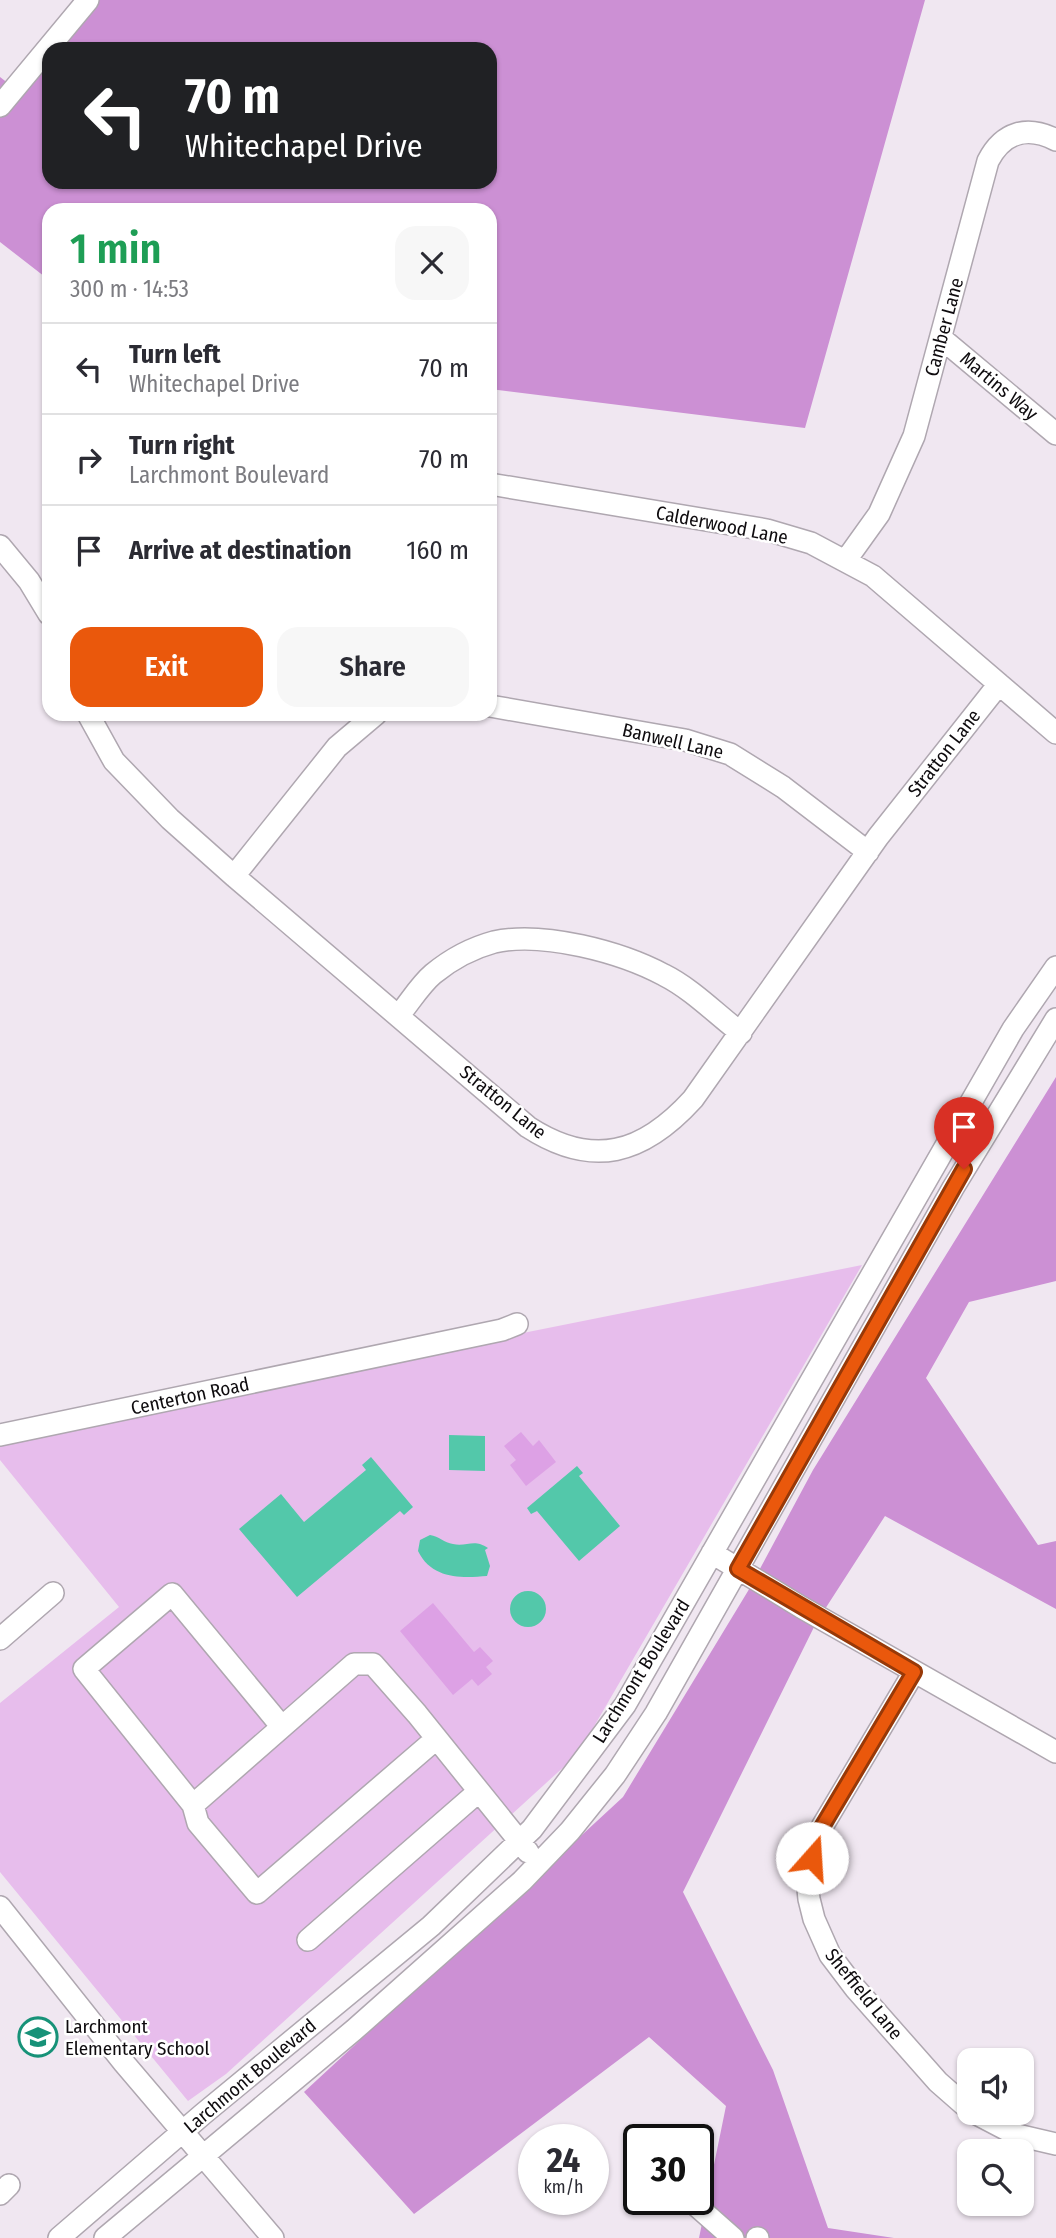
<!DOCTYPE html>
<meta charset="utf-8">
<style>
body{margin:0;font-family:"Fira Sans Condensed",sans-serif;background:#f7f7f7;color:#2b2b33;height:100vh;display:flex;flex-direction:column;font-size:26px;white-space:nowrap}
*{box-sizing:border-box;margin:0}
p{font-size:23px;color:#7c7c81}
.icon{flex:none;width:38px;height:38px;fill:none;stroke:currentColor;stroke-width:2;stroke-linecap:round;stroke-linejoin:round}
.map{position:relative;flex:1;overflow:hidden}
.sheet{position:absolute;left:42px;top:203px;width:455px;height:518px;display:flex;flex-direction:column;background:#fff;border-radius:21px;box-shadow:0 2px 5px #0004}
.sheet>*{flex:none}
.top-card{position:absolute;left:42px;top:42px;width:455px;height:147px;border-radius:21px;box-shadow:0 2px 5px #0004;background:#202124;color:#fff;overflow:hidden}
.fabs{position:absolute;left:957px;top:2048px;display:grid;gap:14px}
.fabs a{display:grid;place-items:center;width:77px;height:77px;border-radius:14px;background:#fff;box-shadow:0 2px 5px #0004;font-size:35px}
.speed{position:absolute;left:518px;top:2124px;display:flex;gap:14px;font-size:35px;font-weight:700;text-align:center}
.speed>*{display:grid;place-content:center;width:91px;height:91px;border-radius:50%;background:#fff;box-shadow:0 2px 5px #0004;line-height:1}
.speed small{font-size:18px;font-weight:400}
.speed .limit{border:4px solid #111;border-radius:10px;background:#fff;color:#111}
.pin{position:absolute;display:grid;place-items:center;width:60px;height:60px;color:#fff;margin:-72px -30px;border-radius:50% 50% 50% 0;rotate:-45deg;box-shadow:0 0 7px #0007}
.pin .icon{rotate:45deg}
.me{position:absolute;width:77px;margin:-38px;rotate:19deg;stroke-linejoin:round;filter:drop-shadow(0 0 5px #0008)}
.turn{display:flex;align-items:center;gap:24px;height:147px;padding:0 28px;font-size:32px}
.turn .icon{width:91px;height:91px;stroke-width:2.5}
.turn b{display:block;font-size:49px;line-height:60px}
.round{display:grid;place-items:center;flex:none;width:74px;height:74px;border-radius:21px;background:#f7f7f7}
.overview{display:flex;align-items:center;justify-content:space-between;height:119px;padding:0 28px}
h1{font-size:42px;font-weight:600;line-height:52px;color:#1e9e55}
.action{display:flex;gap:14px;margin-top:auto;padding:14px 28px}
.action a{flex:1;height:80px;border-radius:21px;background:#ea580c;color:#fff;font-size:28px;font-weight:600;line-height:80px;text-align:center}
.action a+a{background:#f7f7f7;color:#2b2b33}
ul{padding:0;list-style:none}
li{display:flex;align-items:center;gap:21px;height:91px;padding:0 28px;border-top:2px solid #e1e1e2}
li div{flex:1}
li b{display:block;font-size:26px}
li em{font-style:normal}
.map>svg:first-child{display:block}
.green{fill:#e7bdec}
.forest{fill:#cc90d4;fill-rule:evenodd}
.water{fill:#53c8aa}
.building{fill:#dda1e5}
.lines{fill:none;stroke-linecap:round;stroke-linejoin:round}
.minor-casing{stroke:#afa7b0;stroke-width:24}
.minor{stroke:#fff;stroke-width:21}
.route-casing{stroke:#983908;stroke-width:18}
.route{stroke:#ea580c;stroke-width:12}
.labels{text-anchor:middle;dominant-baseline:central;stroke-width:5;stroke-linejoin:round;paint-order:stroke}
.street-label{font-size:19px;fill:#0e0b0e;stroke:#fff}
.poi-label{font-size:19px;fill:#0e0b0e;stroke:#fff;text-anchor:start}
</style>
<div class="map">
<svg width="1056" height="2238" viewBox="0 0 1056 2238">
<rect width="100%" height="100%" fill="#f0e7f1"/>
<path class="green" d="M 862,1265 L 578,1754 L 226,2074 L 188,2101 L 0,1872 L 0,1703 L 119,1607 L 0,1460 L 0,1438 Z"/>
<path class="forest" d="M 91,0 L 925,0 L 805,428 L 490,389 L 490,210 L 49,210 L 49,280 L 0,242 L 0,77 L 13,87 ZM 49,49 L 490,49 L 490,182 L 49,182 Z
M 1056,1077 L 1056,1281 L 969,1302 L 926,1378 L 1038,1545 L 1056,1541 L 1056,1609 L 885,1516 L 816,1623 L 683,1892 L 773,2070 L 828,2228 L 894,2238 L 699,2238 L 726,2106 L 649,2037 L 414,2214 L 304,2092 L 623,1797 L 748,1591 L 813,1470 Z"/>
<path class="water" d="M 449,1435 L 485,1436 L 485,1471 L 449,1470 Z
M 371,1457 L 413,1507 L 404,1515 L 400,1511 L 297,1597 L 239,1529 L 281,1494 L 304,1522 L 366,1470 L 362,1465 Z
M 577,1466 L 583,1473 L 579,1476 L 620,1526 L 579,1561 L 537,1511 L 531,1514 L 527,1508 Z
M 430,1535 C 439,1536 444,1543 453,1544 C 467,1547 474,1538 488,1548 L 485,1550 L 490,1566 L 487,1576 C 463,1578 432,1580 418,1551 L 420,1540 Z
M510 1609a18 18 0 1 1 36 0a18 18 0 1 1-36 0Z"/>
<path class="building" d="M 521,1432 L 533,1446 L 539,1440 L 556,1462 L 526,1486 L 510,1465 L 516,1460 L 504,1446 Z
M 433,1603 L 474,1652 L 480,1647 L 493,1661 L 486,1667 L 492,1674 L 478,1686 L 472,1679 L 453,1695 L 400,1631 Z"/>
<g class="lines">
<g class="minor-casing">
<path id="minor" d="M 0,106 L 88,0
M 941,338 L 1056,434
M 490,484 L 767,530 L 811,543 L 873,576 L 1056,733
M 0,546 L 29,581 L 49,614
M 846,560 L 879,514 L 914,436 L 988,161 C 1003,132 1027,125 1056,140
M 490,706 L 685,740 L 730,754 L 783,787 L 868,852
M 88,714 L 114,761 L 170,819 L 234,876 L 528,1127 C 593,1169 643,1154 693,1099 L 878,837 L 999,684
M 234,876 L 337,747 L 376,714
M 399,1015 C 410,1002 420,985 433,974 C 450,960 472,948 494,942 C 543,931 621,952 664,975 C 692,989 716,1014 741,1033
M 0,1435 L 502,1330 L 517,1324
M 712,1553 L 801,1607 L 1056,1752
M 0,1639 L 53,1593
M 914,1672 L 816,1837 L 807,1879 L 809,1899 L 814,1919 L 830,1955 L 855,1988 L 938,2082 L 970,2110
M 282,1727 L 172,1594 L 84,1669 L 193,1805 L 198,1823 L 257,1893 L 436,1739
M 193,1805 L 354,1664 L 373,1664 L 417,1714 L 528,1852
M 0,1907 L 124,2063 L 273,2238
M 308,1940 L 478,1792
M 973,2112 L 1017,2135 L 1056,2144
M 638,2153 L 639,2154
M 0,2194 L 9,2185
M 690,2200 L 733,2238
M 59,2238 L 203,2114 L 431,1926 L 532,1829 L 625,1705 L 1013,1029 L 1056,967
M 105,2238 L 354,2030 L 522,1881 L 570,1831 L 615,1775 L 656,1713 L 953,1188 L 1056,1019
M 757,2238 L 758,2238"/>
</g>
<use href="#minor" class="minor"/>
</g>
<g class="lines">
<g class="route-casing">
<path id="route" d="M 812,1858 L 816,1837 L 914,1672 L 738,1569 L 964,1169"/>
</g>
<use href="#route" class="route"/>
</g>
<defs>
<g id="school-ring" transform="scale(2.0125)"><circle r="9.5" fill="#fff" stroke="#179278" stroke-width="1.5"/><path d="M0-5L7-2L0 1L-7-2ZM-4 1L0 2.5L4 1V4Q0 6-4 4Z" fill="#179278"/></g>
</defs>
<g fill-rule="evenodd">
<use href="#school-ring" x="38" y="2037"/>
</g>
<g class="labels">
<g class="street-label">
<text transform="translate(944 327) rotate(-75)">Camber Lane</text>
<text transform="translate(999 386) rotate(40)">Martins Way</text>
<text transform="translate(722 525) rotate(11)">Calderwood Lane</text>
<text transform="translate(673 741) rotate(13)">Banwell Lane</text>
<text transform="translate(944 753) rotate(-52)">Stratton Lane</text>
<text transform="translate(503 1102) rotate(39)">Stratton Lane</text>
<text transform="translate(190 1396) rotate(-12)">Centerton Road</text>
<text transform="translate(641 1671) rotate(-58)">Larchmont Boulevard</text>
<text transform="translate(864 1994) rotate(51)">Sheffield Lane</text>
<text transform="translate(250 2076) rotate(-40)">Larchmont Boulevard</text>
</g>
<g class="poi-label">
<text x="65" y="2026">Larchmont<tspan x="65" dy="22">Elementary School</tspan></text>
</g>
</g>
</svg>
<div class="fabs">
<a><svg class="icon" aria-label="sound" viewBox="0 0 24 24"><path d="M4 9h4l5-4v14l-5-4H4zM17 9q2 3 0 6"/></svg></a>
<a><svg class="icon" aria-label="search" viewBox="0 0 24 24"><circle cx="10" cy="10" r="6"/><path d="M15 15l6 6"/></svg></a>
</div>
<div class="speed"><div>24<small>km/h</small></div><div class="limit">30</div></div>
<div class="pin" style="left:964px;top:1169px;background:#d93025"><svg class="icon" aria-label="arrive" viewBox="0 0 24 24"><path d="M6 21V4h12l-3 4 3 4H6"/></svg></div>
<svg class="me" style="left:812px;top:1858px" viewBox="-20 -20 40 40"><circle r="19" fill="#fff"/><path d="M0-13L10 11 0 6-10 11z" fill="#ea580c"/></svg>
<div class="top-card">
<div class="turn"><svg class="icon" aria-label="left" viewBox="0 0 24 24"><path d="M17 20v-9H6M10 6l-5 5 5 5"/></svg><div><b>70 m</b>Whitechapel Drive</div></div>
</div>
<section class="sheet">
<div class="overview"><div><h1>1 min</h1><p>300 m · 14:53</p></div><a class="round"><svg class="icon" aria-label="close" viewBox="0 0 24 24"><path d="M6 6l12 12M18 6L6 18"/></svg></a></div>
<ul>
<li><svg class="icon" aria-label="left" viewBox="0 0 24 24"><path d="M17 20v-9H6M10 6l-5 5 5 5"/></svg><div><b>Turn left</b><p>Whitechapel Drive</p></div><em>70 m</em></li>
<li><svg class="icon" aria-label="right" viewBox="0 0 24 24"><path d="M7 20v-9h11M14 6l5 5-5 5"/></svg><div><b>Turn right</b><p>Larchmont Boulevard</p></div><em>70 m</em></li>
<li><svg class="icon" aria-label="arrive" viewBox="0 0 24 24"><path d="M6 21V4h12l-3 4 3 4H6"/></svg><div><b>Arrive at destination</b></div><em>160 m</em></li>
</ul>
<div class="action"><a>Exit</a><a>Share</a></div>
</section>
</div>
